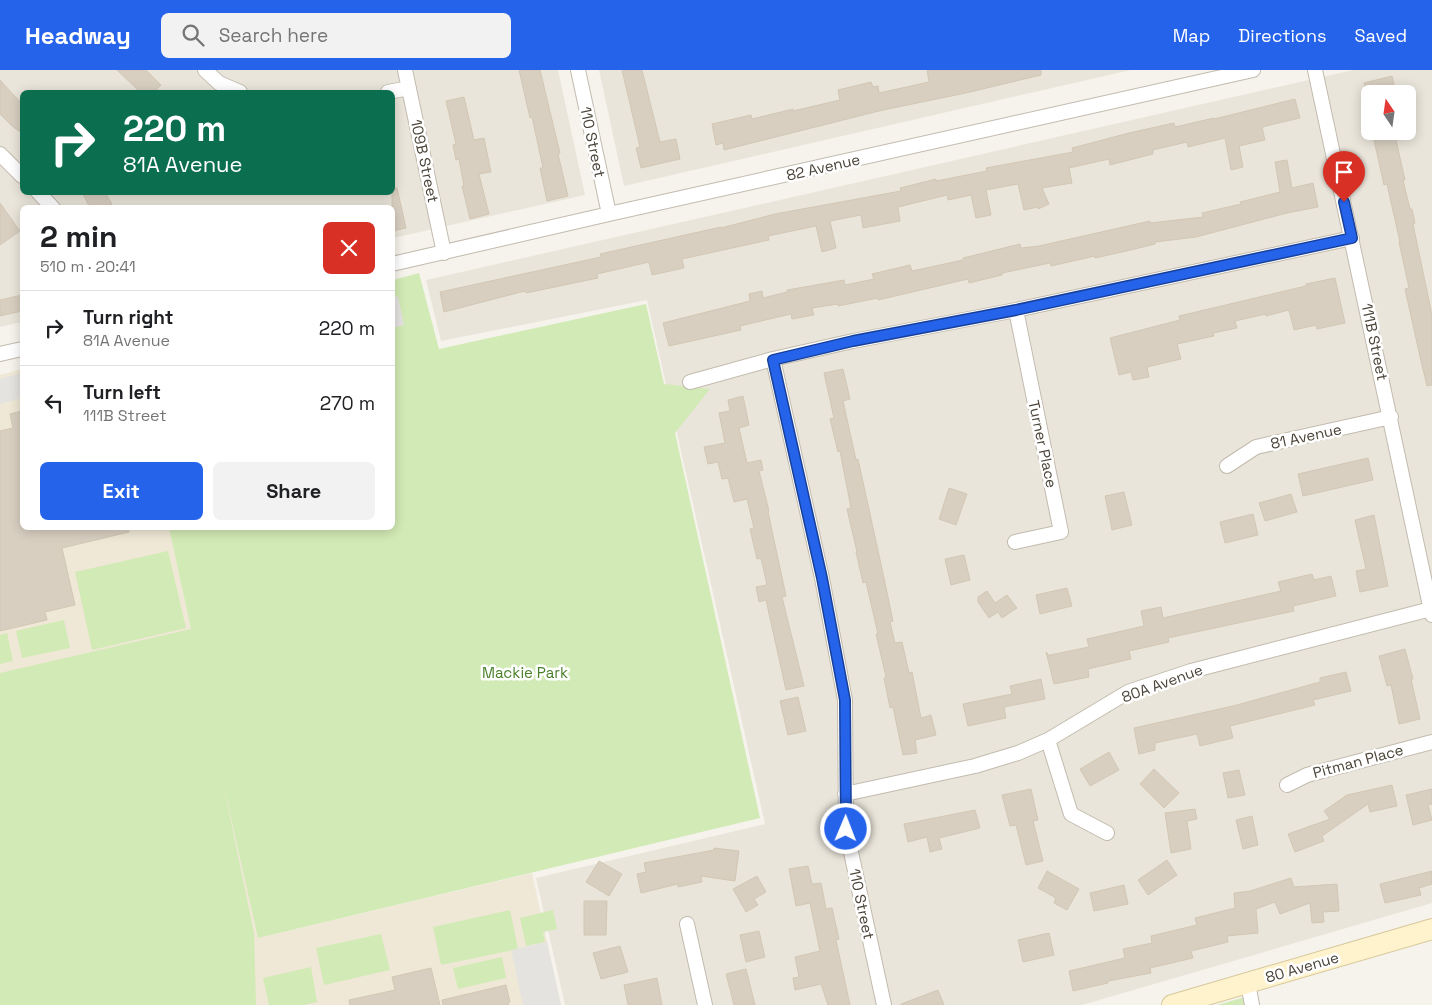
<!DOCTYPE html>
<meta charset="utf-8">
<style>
body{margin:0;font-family:"Space Grotesk",sans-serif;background:#f2f2f2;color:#202124;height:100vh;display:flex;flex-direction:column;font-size:19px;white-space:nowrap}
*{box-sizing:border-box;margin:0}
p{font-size:16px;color:#757577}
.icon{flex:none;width:28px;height:28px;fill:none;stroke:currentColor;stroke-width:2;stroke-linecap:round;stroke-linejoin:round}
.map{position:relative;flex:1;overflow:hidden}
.side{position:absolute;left:20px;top:135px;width:375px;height:325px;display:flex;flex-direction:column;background:#fff;border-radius:8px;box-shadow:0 2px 12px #0003}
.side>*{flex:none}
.banner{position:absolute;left:20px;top:20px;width:375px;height:105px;border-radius:8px;box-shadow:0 2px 12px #0003;background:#0b6e4f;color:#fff;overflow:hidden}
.needle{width:32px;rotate:347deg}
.tools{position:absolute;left:1361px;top:15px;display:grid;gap:10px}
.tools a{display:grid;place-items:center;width:55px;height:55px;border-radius:8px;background:#fff;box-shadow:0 2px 12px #0003;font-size:25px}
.pin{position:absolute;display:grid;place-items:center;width:42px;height:42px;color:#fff;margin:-51px -21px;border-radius:50% 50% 50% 0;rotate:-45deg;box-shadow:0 0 5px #0007}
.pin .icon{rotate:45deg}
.me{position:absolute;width:55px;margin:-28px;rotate:1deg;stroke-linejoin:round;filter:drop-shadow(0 0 4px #0008)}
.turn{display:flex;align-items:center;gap:18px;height:105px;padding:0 20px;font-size:22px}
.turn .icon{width:65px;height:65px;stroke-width:2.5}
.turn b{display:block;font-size:35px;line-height:42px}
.round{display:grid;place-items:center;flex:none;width:52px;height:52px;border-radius:8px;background:#f2f2f2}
.summary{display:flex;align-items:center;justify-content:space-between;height:85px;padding:0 20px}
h1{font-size:30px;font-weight:700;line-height:38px}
.action{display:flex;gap:10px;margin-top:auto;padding:10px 20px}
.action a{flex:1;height:58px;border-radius:8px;background:#2563eb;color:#fff;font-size:20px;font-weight:700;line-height:58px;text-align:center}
.action a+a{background:#f2f2f2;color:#202124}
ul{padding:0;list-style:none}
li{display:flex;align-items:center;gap:15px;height:75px;padding:0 20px;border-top:1px solid #e0e0e0}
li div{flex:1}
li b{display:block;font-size:19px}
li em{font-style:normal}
header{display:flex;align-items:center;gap:30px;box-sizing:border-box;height:70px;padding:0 25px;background:#2563eb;color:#fff}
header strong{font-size:24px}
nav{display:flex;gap:28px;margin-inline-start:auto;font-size:18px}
.search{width:350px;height:45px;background:#f2f2f2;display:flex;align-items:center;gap:12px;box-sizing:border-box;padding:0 18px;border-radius:8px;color:#757577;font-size:19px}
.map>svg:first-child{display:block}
.residential{fill:#eae5da;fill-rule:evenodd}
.education{fill:#efe8d6}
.green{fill:#d2eab5}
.parking{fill:#e5e3e0}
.building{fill:#d8cfc1;stroke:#d3c7b4}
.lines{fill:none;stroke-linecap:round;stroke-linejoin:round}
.street-casing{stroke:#c2bbae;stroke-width:16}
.secondary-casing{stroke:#d6c79b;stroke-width:22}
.street{stroke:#fff;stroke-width:14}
.secondary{stroke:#fff3cd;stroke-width:20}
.route-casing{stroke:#184099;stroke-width:12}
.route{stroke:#2563eb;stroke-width:9}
.labels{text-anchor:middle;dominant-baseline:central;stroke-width:5;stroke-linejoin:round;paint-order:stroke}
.street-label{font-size:15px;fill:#4b4439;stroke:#fff}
.park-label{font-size:15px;fill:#4a7f2a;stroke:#fff}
</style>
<header>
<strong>Headway</strong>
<div class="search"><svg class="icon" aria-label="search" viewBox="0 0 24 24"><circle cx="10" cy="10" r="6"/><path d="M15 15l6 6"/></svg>Search here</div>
<nav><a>Map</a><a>Directions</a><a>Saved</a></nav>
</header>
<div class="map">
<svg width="1432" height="935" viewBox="0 0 1432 935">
<rect width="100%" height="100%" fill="#f6f3ec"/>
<path class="residential" d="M 0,0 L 558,0 L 585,125 L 393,168 L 392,138 L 22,138 L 22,252 L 0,257 ZM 22,22 L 392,22 L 392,122 L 22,122 Z
M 599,0 L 1131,0 L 624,116 Z
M 1353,0 L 1432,0 L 1432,833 L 1082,935 L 565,935 L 536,808 L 765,754 L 647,230 L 441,271 L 426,210 ZM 1370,24 L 1408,24 L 1408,61 L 1370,61 Z"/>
<path class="education" d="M 22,299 L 22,458 L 169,458 L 191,558 L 195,587 L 230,737 L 258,868 L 532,803 L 561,935 L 0,935 L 0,305 Z"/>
<path class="green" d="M 419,203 L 439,279 L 646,234 L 664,314 L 710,319 L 675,363 L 760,748 L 258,868 L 222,708 L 254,863 L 256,935 L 0,935 L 0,603 L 191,559 L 169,458 L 392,458 L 393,210 Z
M 168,481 L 186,558 L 92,580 L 75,502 Z
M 64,550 L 70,578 L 22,588 L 16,561 Z
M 7,563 L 13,591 L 0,594 L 0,565 Z
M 510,840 L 518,879 L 441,895 L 433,857 Z
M 553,840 L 557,859 L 543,862 L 545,872 L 526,876 L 520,848 Z
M 381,864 L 390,900 L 324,915 L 316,878 Z
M 502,887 L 506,908 L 458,919 L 453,898 Z
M 311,897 L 317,932 L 304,935 L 269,935 L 263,908 Z
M 1245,927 L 1247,935 L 1217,935 Z"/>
<path class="parking" d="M 398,226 L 404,255 L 393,258 L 393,228 Z
M 22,303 L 22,328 L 0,334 L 0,309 Z
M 547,872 L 561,935 L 523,935 L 511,880 Z"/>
<path class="building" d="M 117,0 L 146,0 L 161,15 L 154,22 L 140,22 Z
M 519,0 L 540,0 L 560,83 L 558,84 L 568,126 L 547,131 L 540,98 L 543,98 L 532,47 L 530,48 Z
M 622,0 L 642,0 L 660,72 L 676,69 L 680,89 L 641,98 L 636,78 L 640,77 Z
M 927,0 L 1041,0 L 1041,5 L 966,23 L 883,40 L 724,80 L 723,73 L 716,75 L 712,54 L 751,45 L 752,49 L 793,39 L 793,41 L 840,30 L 838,20 L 871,12 L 873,17 L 878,16 L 879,23 L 929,12 Z
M 1392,6 L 1396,24 L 1367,24 L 1364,13 Z
M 0,10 L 22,34 L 22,63 L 12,56 L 0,44 Z
M 464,27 L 474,70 L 484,68 L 491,102 L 479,104 L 489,144 L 470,149 L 462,116 L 464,116 L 459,89 L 456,90 L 453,75 L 456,74 L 446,31 Z
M 1295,29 L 1300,48 L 1262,57 L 1265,70 L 1239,76 L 1243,97 L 1231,100 L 1225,68 L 1188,77 L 1187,72 L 1153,80 L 1153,84 L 1110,95 L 1109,89 L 1069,98 L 1072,113 L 1042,118 L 1049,134 L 1038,139 L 1038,137 L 1024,140 L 1018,114 L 986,120 L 991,145 L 976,148 L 971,125 L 948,130 L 947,125 L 898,137 L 900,151 L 863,158 L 861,145 L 830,151 L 836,178 L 822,182 L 816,156 L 768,166 L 769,170 L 682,189 L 684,198 L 652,205 L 649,192 L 597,204 L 598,208 L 526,223 L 525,221 L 444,242 L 440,222 L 601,187 L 600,184 L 721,157 L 721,158 L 775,144 L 901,121 L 900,118 L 936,109 L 936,111 L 987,101 L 986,98 L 1073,82 L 1072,78 L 1129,63 L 1174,53 L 1175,57 L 1214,48 L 1214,49 Z
M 1372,61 L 1394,61 L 1405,110 L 1403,110 L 1410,139 L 1412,139 L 1415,153 L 1413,154 L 1432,245 L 1432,315 L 1427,316 L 1421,291 L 1405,219 L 1409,218 L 1399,172 L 1400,172 L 1387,114 L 1384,115 Z
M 1287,90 L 1292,118 L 1313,113 L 1318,137 L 1287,143 L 1196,167 L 1155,172 L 1155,174 L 1131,180 L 1095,188 L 1095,186 L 1051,196 L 1050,193 L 1002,203 L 1002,205 L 969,213 L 968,209 L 878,230 L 878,228 L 838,236 L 838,234 L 812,238 L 814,245 L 792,249 L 791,244 L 740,256 L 741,260 L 669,276 L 663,253 L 750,231 L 749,224 L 762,221 L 763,228 L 787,222 L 787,220 L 844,210 L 845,215 L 874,209 L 872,204 L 910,195 L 912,201 L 963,190 L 963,188 L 1020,174 L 1021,178 L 1039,176 L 1150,151 L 1150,153 L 1203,147 L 1202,143 L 1241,134 L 1240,132 L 1280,122 L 1275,92 Z
M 392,118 L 397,118 L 406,158 L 392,161 Z
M 82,122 L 105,122 L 112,134 L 105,138 L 90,138 Z
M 0,133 L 20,161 L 0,175 Z
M 1335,208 L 1345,253 L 1317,259 L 1316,255 L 1294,260 L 1289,240 L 1266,246 L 1266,244 L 1235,251 L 1237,258 L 1213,263 L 1214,266 L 1177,274 L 1181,289 L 1147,297 L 1149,307 L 1133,310 L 1131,302 L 1119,305 L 1110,268 L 1180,250 L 1179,246 L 1306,216 L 1306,214 Z
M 22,225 L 22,241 L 0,246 L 0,230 Z
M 843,299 L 850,329 L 843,331 L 856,390 L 858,389 L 884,508 L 893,551 L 890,552 L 895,573 L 902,572 L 909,603 L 912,602 L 921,648 L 931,645 L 936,665 L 915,670 L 917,683 L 903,685 L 893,637 L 890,638 L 884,608 L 886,607 L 876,564 L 878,564 L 866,512 L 863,513 L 856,482 L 857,482 L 847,439 L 851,438 L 840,381 L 838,382 L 830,349 L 834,348 L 824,303 Z
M 743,326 L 749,355 L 739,358 L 747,393 L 761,390 L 763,400 L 759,401 L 769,441 L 768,442 L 786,526 L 782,527 L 804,616 L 786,620 L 766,530 L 759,532 L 756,517 L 767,515 L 761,488 L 757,489 L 750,459 L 754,458 L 747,429 L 734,432 L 728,408 L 722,409 L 718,392 L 708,394 L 704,377 L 725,373 L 719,343 L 730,341 L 728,330 Z
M 22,341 L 22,458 L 128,458 L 129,462 L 62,478 L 75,535 L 45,542 L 47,550 L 0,561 L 0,361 L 13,358 L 10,344 Z
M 1368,388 L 1373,410 L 1303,426 L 1298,404 Z
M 949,418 L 967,424 L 956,455 L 939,449 Z
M 1124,422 L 1132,455 L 1112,460 L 1105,426 Z
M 1291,424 L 1297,442 L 1265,451 L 1259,433 Z
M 1253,444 L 1258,465 L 1225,473 L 1220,452 Z
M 1374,445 L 1388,516 L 1360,522 L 1356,501 L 1366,499 L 1355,450 Z
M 964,485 L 970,510 L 951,515 L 945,489 Z
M 1312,504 L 1314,510 L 1331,506 L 1336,526 L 1293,536 L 1294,541 L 1168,568 L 1169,572 L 1129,581 L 1131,589 L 1088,599 L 1089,607 L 1054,614 L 1046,582 L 1050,586 L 1050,585 L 1089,577 L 1087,569 L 1144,556 L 1141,541 L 1161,537 L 1163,548 L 1281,521 L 1278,512 Z
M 1067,518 L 1072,536 L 1040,544 L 1036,525 Z
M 987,521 L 995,533 L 1007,525 L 1017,538 L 1002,548 L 998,542 L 989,548 L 978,532 L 978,527 Z
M 1405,579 L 1413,609 L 1411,609 L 1420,649 L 1399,654 L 1391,615 L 1387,616 L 1379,586 Z
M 1346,602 L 1351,621 L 1313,630 L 1315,635 L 1230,656 L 1233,668 L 1200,676 L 1197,664 L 1155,673 L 1155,680 L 1139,684 L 1134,658 L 1233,636 L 1320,612 L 1320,608 Z
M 1041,609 L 1045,629 L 1004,637 L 1006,648 L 968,656 L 963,634 L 1012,624 L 1010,616 Z
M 798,627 L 806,661 L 788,665 L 780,631 Z
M 1109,682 L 1119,700 L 1090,716 L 1080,699 Z
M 1154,699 L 1179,723 L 1164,738 L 1140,714 Z
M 1239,700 L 1245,725 L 1228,728 L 1223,703 Z
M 1392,715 L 1397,736 L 1370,742 L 1368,734 L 1322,766 L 1324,771 L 1295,782 L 1288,764 L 1330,749 L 1324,741 L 1347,725 Z
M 1031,719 L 1038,750 L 1033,751 L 1043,791 L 1026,795 L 1016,755 L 1010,756 L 1002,725 Z
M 1432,719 L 1432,734 L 1428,735 L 1432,750 L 1413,755 L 1406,725 Z
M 1195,739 L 1197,749 L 1187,751 L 1191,779 L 1171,783 L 1165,743 Z
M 975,740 L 980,758 L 939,768 L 942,779 L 930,782 L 927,767 L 908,772 L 904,754 Z
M 1252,746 L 1258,775 L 1243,779 L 1236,750 Z
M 714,778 L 739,781 L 735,811 L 701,806 L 702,812 L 678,817 L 678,814 L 641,823 L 637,804 L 646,802 L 644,793 L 714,780 Z
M 1167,790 L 1177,805 L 1148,825 L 1138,810 Z
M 599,791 L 622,804 L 609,826 L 586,812 Z
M 808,796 L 812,814 L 821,813 L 826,839 L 832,838 L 839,869 L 836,870 L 850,935 L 828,935 L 821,914 L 795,920 L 793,908 L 799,907 L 795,887 L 820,881 L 810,833 L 796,836 L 789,799 Z
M 1047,801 L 1079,819 L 1067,840 L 1054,833 L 1056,828 L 1038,818 Z
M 1432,801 L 1432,814 L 1419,818 L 1421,825 L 1385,833 L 1380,814 Z
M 757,806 L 766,822 L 754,829 L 758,835 L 746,842 L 733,819 Z
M 1291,808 L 1294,817 L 1337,814 L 1339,841 L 1323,842 L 1324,852 L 1312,853 L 1310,833 L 1280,844 L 1275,832 L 1256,839 L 1258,863 L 1227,866 L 1228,872 L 1191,881 L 1193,888 L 1150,898 L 1151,903 L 1108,911 L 1108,913 L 1073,921 L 1069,901 L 1125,888 L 1123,879 L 1152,873 L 1151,866 L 1197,855 L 1195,848 L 1235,838 L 1234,823 L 1250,821 Z
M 1124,815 L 1128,834 L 1094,841 L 1090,823 Z
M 584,831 L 607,831 L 606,865 L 584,865 Z
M 759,861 L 765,887 L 746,892 L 740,865 Z
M 1049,863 L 1054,885 L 1023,892 L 1018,870 Z
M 620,876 L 628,902 L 601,909 L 593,883 Z
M 431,898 L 440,935 L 350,935 L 349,930 L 395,920 L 392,907 Z
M 746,899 L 755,935 L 734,935 L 726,904 Z
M 657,908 L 662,935 L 628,935 L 624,915 Z
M 506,915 L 510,932 L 508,933 L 509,935 L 443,935 L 442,930 Z
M 938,920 L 944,935 L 901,935 L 901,934 Z"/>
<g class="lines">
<g class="street-casing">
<path id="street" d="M 205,0 L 219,13 L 240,22
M 405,0 L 444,183
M 578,0 L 609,144
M 1315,0 L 1432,545
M 388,22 L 409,18
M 0,84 L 22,106
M 38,122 L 53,138
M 392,194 L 609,144 L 1253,0
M 0,284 L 22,279
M 773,289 L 822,508 L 845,630 L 846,759 L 884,935
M 690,312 L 773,289 L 853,271 L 1016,240 L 1352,168
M 1227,396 L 1256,377 L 1391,347
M 1015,472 L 1061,462 L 1016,240
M 1048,670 L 1071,744 L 1107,763
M 1287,715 L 1307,705 L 1432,672
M 845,724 L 975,696 L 1018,683 L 1048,670 L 1128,622 L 1191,601 L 1431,539
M 687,854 L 705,935
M 1248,913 L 1252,935"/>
</g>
<g class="secondary-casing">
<path id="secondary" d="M 1172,935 L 1432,859"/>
</g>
<use href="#street" class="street"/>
<use href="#secondary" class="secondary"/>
</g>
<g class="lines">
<g class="route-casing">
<path id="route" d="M 846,759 L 845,630 L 822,508 L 773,290 L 853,271 L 1016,240 L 1352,168 L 1344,132"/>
</g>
<use href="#route" class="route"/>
</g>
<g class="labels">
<g class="street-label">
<text transform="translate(593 72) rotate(78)">110 Street</text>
<text transform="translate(425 91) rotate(78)">109B Street</text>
<text transform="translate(823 97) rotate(-13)">82 Avenue</text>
<text transform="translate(1375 272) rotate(78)">111B Street</text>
<text transform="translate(1306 366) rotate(-12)">81 Avenue</text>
<text transform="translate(1043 374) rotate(78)">Turner Place</text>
<text transform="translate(1162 613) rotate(-20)">80A Avenue</text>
<text transform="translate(1358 691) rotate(-15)">Pitman Place</text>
<text transform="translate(862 834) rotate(78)">110 Street</text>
<text transform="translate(1302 897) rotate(-16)">80 Avenue</text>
</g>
<g class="park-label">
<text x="525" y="602">Mackie Park</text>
</g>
</g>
</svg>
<div class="tools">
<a><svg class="needle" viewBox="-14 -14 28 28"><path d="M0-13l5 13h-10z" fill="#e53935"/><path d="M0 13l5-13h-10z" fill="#757577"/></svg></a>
</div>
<div class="pin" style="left:1344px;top:132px;background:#d93025"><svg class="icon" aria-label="arrive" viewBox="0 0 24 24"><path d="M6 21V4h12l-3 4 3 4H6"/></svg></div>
<svg class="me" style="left:846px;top:759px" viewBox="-20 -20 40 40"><circle r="17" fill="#2563eb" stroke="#fff" stroke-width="3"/><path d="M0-11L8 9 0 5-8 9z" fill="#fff"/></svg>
<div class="banner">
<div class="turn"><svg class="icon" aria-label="right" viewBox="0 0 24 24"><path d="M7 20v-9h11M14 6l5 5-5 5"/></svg><div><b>220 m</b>81A Avenue</div></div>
</div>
<section class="side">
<div class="summary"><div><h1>2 min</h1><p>510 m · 20:41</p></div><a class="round" style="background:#d93025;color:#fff"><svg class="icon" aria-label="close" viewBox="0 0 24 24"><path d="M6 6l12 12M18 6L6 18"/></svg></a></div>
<ul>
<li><svg class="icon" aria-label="right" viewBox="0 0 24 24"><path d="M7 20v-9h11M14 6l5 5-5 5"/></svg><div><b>Turn right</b><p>81A Avenue</p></div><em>220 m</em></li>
<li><svg class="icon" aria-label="left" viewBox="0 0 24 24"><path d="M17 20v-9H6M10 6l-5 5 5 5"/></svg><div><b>Turn left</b><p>111B Street</p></div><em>270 m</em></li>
</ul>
<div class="action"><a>Exit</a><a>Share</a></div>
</section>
</div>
